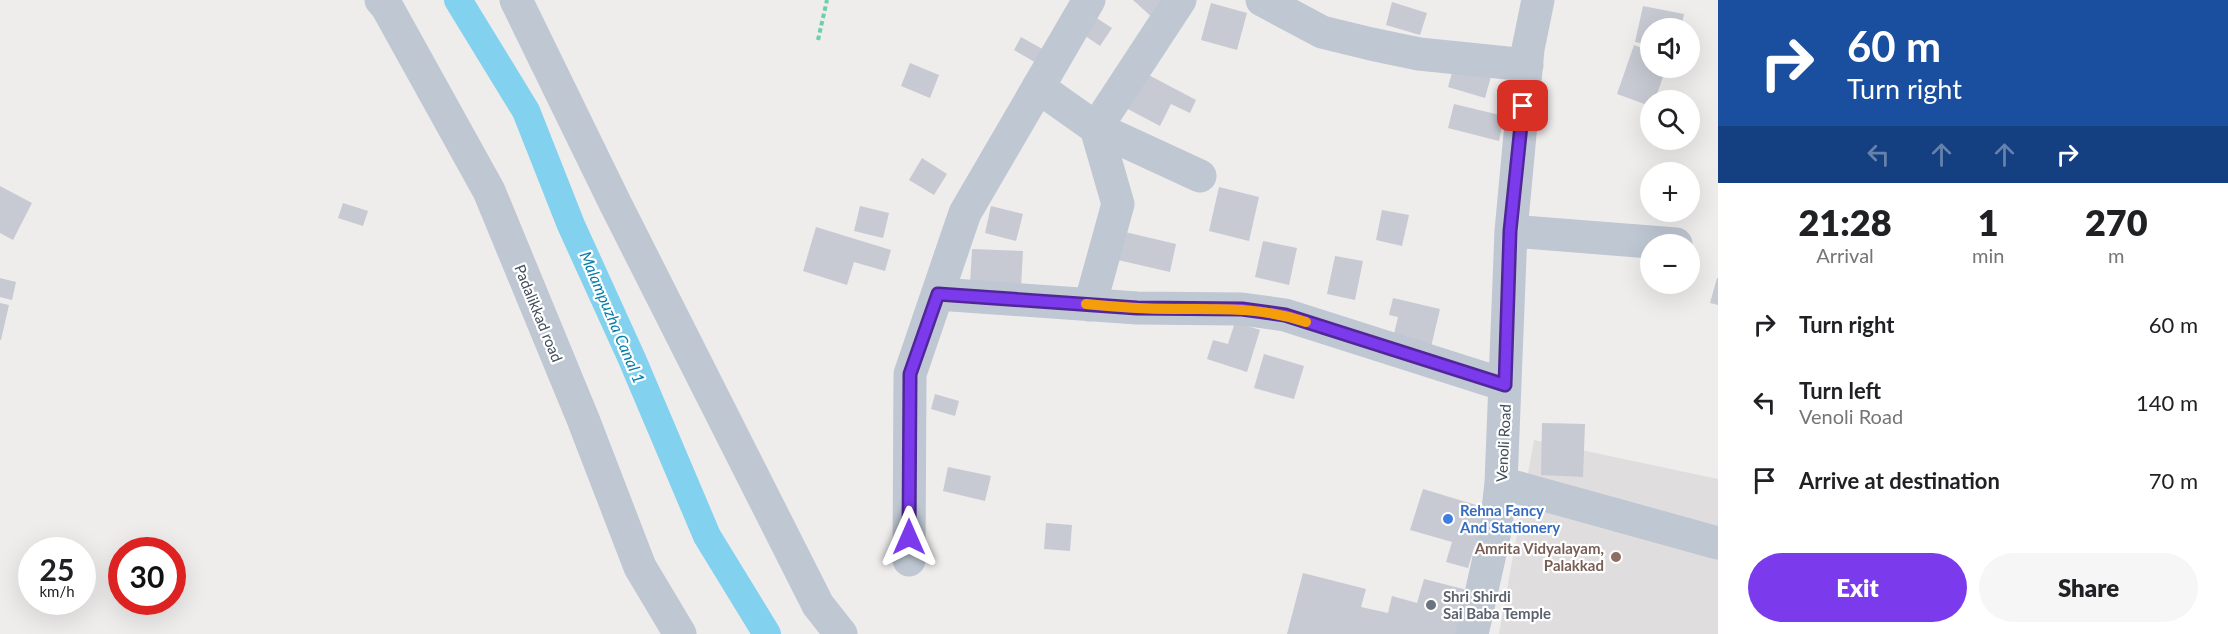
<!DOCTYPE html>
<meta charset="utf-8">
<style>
body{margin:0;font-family:Lato,sans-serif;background:#f6f6f6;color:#202124;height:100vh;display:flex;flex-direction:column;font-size:22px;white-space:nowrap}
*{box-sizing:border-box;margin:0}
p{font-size:20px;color:#757577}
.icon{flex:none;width:33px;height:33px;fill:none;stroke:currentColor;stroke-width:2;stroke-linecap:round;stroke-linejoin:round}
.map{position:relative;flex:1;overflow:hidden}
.panel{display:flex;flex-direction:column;background:#fff;width:510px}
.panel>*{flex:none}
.hud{background:#1a4fa0;color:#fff;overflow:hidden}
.controls{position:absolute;left:1640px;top:18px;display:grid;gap:12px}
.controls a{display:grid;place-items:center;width:60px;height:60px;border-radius:50%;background:#fff;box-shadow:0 6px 24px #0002;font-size:30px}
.speed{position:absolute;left:18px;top:537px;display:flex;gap:12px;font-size:30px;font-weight:700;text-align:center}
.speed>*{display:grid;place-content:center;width:78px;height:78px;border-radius:50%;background:#fff;box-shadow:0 6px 24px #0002;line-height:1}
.speed small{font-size:15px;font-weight:400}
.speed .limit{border:9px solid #d22;background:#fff;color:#111}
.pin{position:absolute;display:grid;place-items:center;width:51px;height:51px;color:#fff;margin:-26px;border-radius:12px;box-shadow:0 3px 9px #0006}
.me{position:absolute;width:66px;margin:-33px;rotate:0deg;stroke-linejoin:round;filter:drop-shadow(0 0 4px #0008)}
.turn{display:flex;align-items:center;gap:21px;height:126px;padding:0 30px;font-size:27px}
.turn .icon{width:78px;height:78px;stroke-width:2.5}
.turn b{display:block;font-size:42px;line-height:51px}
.lanes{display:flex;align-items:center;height:57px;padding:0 30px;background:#0003;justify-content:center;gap:30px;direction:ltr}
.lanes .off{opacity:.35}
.eta{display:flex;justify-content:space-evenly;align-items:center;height:102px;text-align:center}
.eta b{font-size:36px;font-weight:800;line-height:42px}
.button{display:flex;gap:12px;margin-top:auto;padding:12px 30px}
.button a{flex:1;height:69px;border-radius:36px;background:#7c3aed;color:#fff;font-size:24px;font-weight:800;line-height:69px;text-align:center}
.button a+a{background:#f6f6f6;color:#202124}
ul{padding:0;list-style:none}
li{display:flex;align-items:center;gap:18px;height:78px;padding:0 30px}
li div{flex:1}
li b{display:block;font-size:22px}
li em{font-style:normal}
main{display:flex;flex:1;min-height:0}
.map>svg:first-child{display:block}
.education{fill:#e0ddde}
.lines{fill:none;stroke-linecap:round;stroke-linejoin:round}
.canal{stroke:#81d1ef;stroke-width:28}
.building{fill:#c7cad2}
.path{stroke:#6dcfa5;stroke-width:4;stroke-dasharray:4.5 3;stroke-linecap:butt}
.minor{stroke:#bec7d2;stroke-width:33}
.route-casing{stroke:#51269a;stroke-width:15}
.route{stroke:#7c3aed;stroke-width:10}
.slow{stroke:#f59e0b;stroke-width:10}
.shop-dot{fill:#3f7fe0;stroke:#fff;stroke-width:2}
.education-dot{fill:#8d6e63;stroke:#fff;stroke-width:2}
.worship-dot{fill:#6b7280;stroke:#fff;stroke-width:2}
.labels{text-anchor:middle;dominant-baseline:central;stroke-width:4.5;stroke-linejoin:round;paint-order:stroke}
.street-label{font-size:15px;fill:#434e5a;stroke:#fff}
.shop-label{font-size:15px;font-weight:bold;fill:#366cbe;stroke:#fff;text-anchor:start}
.education-label{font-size:15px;font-weight:bold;fill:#785e54;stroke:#fff;text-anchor:end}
.worship-label{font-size:15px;font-weight:bold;fill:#5b616d;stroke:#fff;text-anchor:start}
.water-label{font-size:16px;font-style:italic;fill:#057eab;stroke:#fff}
</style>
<main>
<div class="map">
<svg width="1718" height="634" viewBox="0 0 1718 634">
<rect width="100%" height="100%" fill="#efecec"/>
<path class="education" d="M 1534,440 L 1718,479 L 1718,634 L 1499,634 Z"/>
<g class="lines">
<path class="canal" d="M 458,0 L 526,111 L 571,225 L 632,359 L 707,536 L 767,634"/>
</g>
<path class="building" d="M 1133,0 L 1170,0 L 1154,19 Z
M 1392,2 L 1427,13 L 1420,35 L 1386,25 Z
M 1211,3 L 1247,13 L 1237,50 L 1201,40 Z
M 1643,6 L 1684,14 L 1681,28 L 1650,28 L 1650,45 L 1635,42 Z
M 1092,15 L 1112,28 L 1100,46 L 1081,33 Z
M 1021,37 L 1046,51 L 1038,64 L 1014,50 Z
M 1634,45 L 1650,51 L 1650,68 L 1666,68 L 1655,100 L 1650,100 L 1650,106 L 1617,94 Z
M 1455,62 L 1492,73 L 1485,98 L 1448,87 Z
M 910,63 L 939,75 L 930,98 L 901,86 Z
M 1143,72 L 1196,100 L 1190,113 L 1171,104 L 1160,126 L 1124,107 Z
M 1454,104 L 1504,116 L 1499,141 L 1448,128 Z
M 922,158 L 947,174 L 934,195 L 909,180 Z
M 0,186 L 32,203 L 13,240 L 0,233 Z
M 1219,187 L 1259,197 L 1249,241 L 1209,231 Z
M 343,203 L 368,211 L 363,226 L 338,218 Z
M 860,206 L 889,213 L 883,238 L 854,231 Z
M 991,206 L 1023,214 L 1016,241 L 985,233 Z
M 1382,210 L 1409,215 L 1402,246 L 1376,240 Z
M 816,227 L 891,250 L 885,271 L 854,262 L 847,285 L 803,271 Z
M 1125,232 L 1176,244 L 1170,272 L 1118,260 Z
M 1263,241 L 1297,248 L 1289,285 L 1255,277 Z
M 972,249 L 1023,251 L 1021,287 L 970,285 Z
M 1335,256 L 1363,261 L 1355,300 L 1327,294 Z
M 0,278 L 16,282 L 12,300 L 0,297 Z
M 1717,278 L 1718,278 L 1718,305 L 1710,303 Z
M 1393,298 L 1440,309 L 1431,347 L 1393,338 L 1398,317 L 1389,315 Z
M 0,303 L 9,305 L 1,340 L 0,340 Z
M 1235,322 L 1260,330 L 1247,372 L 1207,359 L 1213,340 L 1228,344 Z
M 1264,354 L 1304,366 L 1294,399 L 1254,388 Z
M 935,394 L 959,401 L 955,416 L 931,409 Z
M 1542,423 L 1585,424 L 1583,477 L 1541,475 Z
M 948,467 L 991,476 L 985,501 L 943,491 Z
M 1423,489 L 1486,508 L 1468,568 L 1446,562 L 1452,542 L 1410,530 Z
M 1046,523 L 1072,525 L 1070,551 L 1044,549 Z
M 1303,573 L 1366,589 L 1361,607 L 1388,613 L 1392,596 L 1417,603 L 1424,579 L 1475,592 L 1464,634 L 1287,634 Z"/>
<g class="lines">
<path class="path" d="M 818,40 L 827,0"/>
<path class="minor" d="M 381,0 L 387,7 L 489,191 L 583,419 L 640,567 L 680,634
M 516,0 L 615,203 L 818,605 L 841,634
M 1262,0 L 1322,32 L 1371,44 L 1419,54 L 1527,65
M 1038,87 L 1096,128 L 1200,176
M 1511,231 L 1676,244
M 938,294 L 1137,308 L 1242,309 L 1285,315 L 1505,385
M 1090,305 L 1118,204 L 1096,128 L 1180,0
M 1501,483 L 1718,543
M 909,560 L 910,374 L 965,213 L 1089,0
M 1472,634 L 1496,527 L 1501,483 L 1511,231 L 1528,49 L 1538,0"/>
</g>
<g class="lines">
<g class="route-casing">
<path id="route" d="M 909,537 L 910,374 L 938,294 L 1137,308 L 1242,309 L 1285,315 L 1505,385 L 1510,231 L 1523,106"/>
</g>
<use href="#route" class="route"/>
<path class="slow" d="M 1086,304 C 1115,307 1144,309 1174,309 C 1220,309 1261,307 1306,322"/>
</g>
<circle class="shop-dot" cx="1448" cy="519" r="6"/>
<circle class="education-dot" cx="1616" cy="557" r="6"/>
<circle class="worship-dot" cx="1431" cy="605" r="6"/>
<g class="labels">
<g class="street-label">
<text transform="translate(539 313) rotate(68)">Padalikkad road</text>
<text transform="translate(1503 443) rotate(-87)">Venoli Road</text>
</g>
<g class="shop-label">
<text x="1460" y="510">Rehna Fancy<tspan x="1460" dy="17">And Stationery</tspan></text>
</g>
<g class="education-label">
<text x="1604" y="548">Amrita Vidyalayam,<tspan x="1604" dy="17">Palakkad</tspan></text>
</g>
<g class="worship-label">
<text x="1443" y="596">Shri Shirdi<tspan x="1443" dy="17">Sai Baba Temple</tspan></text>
</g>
<g class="water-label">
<text transform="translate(613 317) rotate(67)">Malampuzha Canal 1</text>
</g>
</g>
</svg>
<div class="controls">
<a><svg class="icon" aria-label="sound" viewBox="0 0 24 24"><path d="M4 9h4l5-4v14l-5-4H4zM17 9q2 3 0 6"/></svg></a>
<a><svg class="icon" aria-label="search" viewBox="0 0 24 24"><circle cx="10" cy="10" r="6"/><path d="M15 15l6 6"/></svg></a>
<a>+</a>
<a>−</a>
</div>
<div class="speed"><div>25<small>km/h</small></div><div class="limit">30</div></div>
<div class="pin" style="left:1523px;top:106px;background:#d93025"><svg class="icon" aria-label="arrive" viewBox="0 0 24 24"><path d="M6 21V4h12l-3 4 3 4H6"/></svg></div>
<svg class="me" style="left:909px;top:537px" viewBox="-20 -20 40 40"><path d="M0-17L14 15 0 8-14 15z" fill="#7c3aed" stroke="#fff" stroke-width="4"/></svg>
</div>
<section class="panel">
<div class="hud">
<div class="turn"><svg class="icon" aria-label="right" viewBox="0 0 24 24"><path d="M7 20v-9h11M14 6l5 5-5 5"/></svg><div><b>60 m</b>Turn right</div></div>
<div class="lanes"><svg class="icon off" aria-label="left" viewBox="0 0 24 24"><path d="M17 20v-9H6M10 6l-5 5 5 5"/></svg><svg class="icon off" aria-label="ahead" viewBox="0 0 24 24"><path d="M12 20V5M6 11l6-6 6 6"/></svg><svg class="icon off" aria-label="ahead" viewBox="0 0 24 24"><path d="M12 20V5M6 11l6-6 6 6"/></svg><svg class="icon" aria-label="right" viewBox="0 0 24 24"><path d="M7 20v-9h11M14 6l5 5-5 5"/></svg></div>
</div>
<div class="eta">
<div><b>21:28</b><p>Arrival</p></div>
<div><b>1</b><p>min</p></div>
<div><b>270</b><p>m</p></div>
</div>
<ul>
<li><svg class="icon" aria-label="right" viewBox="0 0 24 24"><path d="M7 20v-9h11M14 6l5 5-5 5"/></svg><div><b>Turn right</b></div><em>60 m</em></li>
<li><svg class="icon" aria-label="left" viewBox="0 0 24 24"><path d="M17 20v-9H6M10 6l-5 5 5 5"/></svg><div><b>Turn left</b><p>Venoli Road</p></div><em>140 m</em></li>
<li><svg class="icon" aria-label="arrive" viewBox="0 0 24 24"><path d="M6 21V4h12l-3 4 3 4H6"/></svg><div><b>Arrive at destination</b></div><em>70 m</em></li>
</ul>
<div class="button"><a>Exit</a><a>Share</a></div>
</section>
</main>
